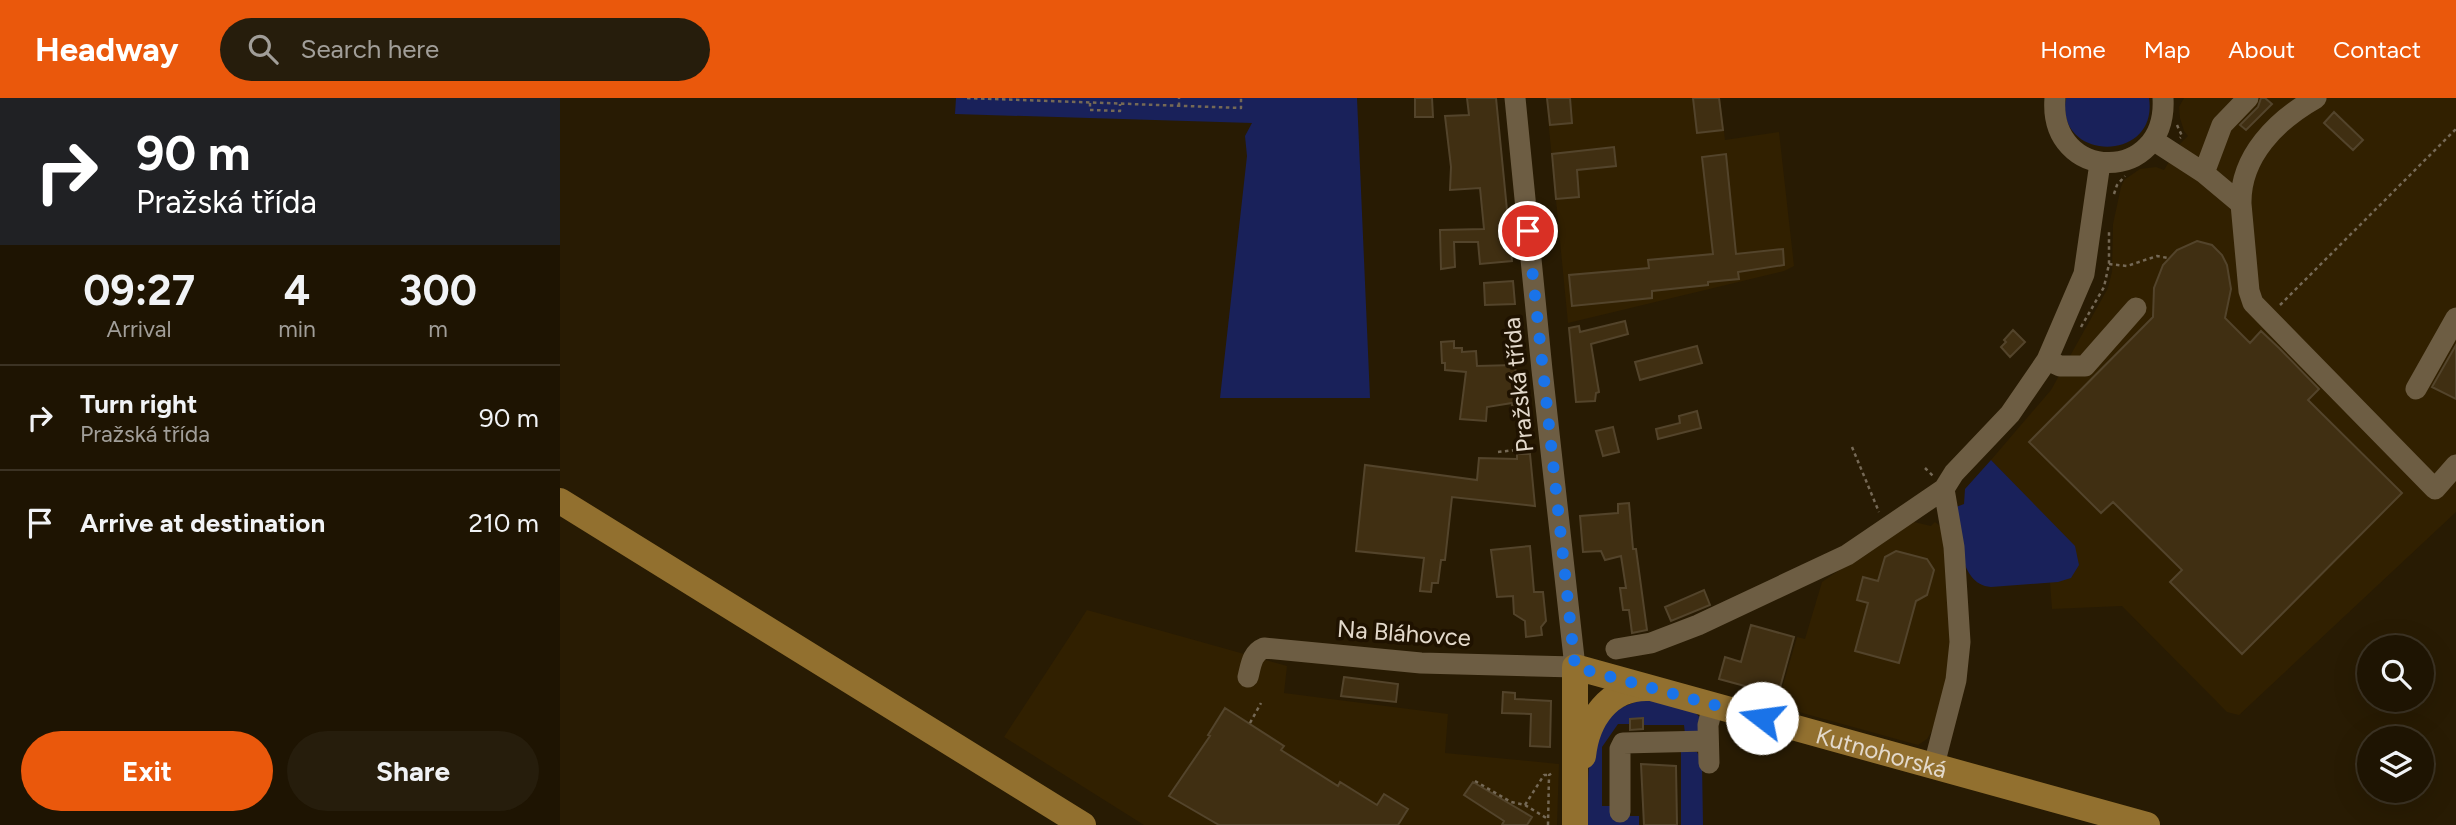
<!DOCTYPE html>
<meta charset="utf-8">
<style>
body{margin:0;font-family:Figtree,sans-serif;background:#261d0c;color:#f1f3f6;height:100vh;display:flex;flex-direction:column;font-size:26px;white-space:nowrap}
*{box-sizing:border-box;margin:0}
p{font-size:23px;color:#a19e99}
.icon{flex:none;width:38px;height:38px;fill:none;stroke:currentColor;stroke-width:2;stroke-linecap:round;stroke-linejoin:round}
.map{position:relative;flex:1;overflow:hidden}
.panel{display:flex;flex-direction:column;background:#1e1402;width:560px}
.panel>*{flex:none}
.guide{background:#202124;color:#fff;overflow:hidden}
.controls{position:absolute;left:1797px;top:537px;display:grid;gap:14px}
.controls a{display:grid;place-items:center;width:77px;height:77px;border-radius:50%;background:#1e1402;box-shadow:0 7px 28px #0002,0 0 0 2px #3c3324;font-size:35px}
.pin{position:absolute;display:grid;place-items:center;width:60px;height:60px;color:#fff;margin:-30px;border:4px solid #fff;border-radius:50%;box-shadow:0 2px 7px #0007}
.me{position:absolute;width:77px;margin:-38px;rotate:285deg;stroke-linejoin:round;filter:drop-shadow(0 0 5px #0008)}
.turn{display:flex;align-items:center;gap:24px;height:147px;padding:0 21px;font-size:32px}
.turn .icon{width:91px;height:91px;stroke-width:2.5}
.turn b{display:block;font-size:49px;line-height:60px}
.eta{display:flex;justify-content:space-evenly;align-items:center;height:119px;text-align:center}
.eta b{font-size:42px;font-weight:700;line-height:49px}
.cta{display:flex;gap:14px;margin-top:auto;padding:14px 21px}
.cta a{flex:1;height:80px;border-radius:42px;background:#ea580c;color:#fff;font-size:28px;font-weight:700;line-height:80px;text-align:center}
.cta a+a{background:#261d0c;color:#f1f3f6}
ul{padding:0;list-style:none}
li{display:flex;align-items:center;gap:21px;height:105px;padding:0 21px;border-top:2px solid #3c3324}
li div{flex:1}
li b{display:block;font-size:26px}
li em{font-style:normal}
header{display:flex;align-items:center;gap:42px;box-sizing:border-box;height:98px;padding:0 35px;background:#ea580c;color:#fff}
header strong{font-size:33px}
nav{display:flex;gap:38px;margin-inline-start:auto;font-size:24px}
.search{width:490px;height:63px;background:#261d0c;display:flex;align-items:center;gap:18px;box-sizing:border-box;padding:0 24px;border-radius:38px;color:#a19e99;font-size:26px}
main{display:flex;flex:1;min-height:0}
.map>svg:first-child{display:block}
.built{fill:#312000}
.green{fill:#19215a}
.building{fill:#402f12;stroke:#53442b;stroke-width:2}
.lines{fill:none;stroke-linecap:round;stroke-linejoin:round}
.path{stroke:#756956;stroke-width:2.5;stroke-dasharray:3.5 3.5;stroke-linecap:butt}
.minor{stroke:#6d5d43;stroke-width:21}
.major{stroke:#92702f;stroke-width:26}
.route{stroke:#1a73e8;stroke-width:12;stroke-dasharray:0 21.6}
.labels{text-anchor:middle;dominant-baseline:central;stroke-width:7;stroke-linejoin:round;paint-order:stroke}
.street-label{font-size:24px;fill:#e3d9cb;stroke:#1f1200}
</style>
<header>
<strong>Headway</strong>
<div class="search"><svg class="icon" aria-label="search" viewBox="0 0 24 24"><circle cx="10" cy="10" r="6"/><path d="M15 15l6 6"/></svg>Search here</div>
<nav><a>Home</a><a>Map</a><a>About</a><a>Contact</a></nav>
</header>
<main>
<section class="panel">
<div class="guide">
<div class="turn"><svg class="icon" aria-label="right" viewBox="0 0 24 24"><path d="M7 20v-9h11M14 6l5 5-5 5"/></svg><div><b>90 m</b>Pražská třída</div></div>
</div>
<div class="eta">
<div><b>09:27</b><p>Arrival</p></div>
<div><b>4</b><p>min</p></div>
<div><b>300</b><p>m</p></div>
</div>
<ul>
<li><svg class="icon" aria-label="right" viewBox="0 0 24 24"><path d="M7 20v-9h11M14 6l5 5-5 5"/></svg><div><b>Turn right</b><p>Pražská třída</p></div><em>90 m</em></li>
<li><svg class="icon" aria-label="arrive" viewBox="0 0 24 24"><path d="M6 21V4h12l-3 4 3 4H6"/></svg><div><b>Arrive at destination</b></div><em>210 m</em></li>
</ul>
<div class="cta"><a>Exit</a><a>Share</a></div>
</section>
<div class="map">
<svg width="1896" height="727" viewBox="0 0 1896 727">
<rect width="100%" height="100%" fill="#281b03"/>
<path class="built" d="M 986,0 L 1160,0 L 1165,42 L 1219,34 L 1234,168 L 1224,173 L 1008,225 Z
M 1624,0 L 1896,0 L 1896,414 L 1679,617 L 1667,614 L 1562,508 L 1492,511 L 1485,419 L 1431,362 L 1491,292 L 1548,190 L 1552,174 L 1553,126 L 1561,89 L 1564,82 L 1580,71 L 1596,69 L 1604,72 L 1620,46 L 1628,38 L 1624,33 L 1620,20 L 1619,9 Z
M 1350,423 L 1371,428 L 1375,424 L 1385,432 L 1392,566 L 1372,633 L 1367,641 L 1358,647 L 1217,608 L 1237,539 L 1245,541 L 1262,484 Z
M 527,512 L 727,568 L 724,595 L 888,616 L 885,655 L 999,666 L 997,727 L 584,727 L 444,639 Z"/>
<path class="green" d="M 396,0 L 797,0 L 810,300 L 660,300 L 687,58 L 685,38 L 692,25 L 395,16 Z
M 1506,0 L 1589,0 C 1599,66 1494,64 1506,0 Z
M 1431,362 L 1515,448 L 1519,467 L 1511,480 L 1498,484 L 1431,489 C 1397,486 1400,434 1396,409 L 1404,406 L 1405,391 Z
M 1083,601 L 1133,612 L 1142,622 L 1139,632 L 1133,636 L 1125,636 L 1124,627 L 1083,627 L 1083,620 L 1071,621 L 1070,626 L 1058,626 L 1042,649 L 1042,708 L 1053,708 L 1054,718 L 1079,718 L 1079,727 L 1026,727 L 1029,664 L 1047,615 Z
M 1121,653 L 1137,654 L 1142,665 L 1143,727 L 1121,727 Z"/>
<path class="building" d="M 855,0 L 872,0 L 873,19 L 855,19 Z
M 907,0 L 936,0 L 952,163 L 920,166 L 918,144 L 894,144 L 895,169 L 881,171 L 880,132 L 924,131 L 920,90 L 890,92 L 891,69 L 885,18 L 909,17 Z
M 987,0 L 1010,0 L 1012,25 L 990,27 Z
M 1133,0 L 1159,0 L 1163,32 L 1137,35 Z
M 1701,0 L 1705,0 L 1712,6 L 1686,32 L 1680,27 L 1698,9 Z
M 1774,14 L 1803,42 L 1793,52 L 1764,25 Z
M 1054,49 L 1056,68 L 1017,72 L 1019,99 L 996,101 L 992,56 Z
M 1166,56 L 1176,156 L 1223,151 L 1224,167 L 1178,174 L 1179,181 L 1148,184 L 1148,187 L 1092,193 L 1092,200 L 1012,208 L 1009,177 L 1089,170 L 1088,162 L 1153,156 L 1142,59 Z
M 1637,143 L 1652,147 L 1662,157 L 1667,167 L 1671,191 L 1665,220 L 1690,245 L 1701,233 L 1719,250 L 1759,291 L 1748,302 L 1842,395 L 1682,556 L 1610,484 L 1622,472 L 1553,404 L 1541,415 L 1469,344 L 1593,219 L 1594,190 L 1603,167 L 1617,152 Z
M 953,183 L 955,206 L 925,207 L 924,185 Z
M 1065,223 L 1068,236 L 1031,246 L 1039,294 L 1036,295 L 1035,303 L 1016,304 L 1009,230 L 1019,228 L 1020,234 Z
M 1453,232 L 1465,244 L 1450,259 L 1441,249 L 1446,244 L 1444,242 Z
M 894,243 L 894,250 L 902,250 L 902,254 L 916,253 L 917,268 L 955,267 L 958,299 L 962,299 L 964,320 L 953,320 L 952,305 L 927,309 L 926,323 L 900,321 L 906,274 L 885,272 L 885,265 L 882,265 L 881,244 Z
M 1896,247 L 1896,301 L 1872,289 Z
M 1137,248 L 1142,265 L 1080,282 L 1075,264 Z
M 1137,313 L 1141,330 L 1098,341 L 1096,331 L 1120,325 L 1119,318 Z
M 1053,329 L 1059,354 L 1043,358 L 1036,333 Z
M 957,356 L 970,356 L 975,408 L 892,399 L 885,462 L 881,462 L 878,485 L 872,485 L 871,494 L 860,493 L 864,460 L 796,453 L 805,367 L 917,382 L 919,360 L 957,361 Z
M 1069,405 L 1073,451 L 1076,451 L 1087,532 L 1072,535 L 1069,512 L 1063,512 L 1060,490 L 1066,490 L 1061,458 L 1045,462 L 1041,453 L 1023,454 L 1020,418 L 1058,415 L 1058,406 Z
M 970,448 L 974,494 L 983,494 L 986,523 L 981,529 L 982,537 L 966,539 L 965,523 L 954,516 L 953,498 L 937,499 L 931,452 Z
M 1336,453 L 1367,461 L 1374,472 L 1367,497 L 1356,503 L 1339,565 L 1295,553 L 1308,505 L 1297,502 L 1303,479 L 1318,483 L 1325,459 Z
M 1144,492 L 1150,507 L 1111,523 L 1105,509 Z
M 1191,527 L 1234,539 L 1218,597 L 1159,581 L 1165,559 L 1181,564 Z
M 784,579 L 838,586 L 836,604 L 781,598 Z
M 943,594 L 955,595 L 955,601 L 991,603 L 990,649 L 970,648 L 971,616 L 942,615 Z
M 665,610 L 724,648 L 721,652 L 778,688 L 780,684 L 817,707 L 824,696 L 848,711 L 838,727 L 659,727 L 609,698 L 650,638 L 648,637 Z
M 1083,620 L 1083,631 L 1070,632 L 1070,621 Z
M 1081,666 L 1116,668 L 1117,727 L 1084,727 Z
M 913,684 L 972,719 L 967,727 L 942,727 L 944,723 L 904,697 Z"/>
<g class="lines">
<path class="path" d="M 407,0 L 681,10 L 681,0
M 530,5 L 530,12 L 560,13 L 560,6
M 619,8 L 619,0
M 1617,27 L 1622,38 L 1620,40
M 1554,96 L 1557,87 L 1565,78
M 1549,166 L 1567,168 L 1597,158 L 1608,160
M 1720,207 L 1896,31
M 1521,229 L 1544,189 L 1549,166 L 1549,134
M 1292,349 L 1319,414
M 938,354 L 973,350
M 1365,370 L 1373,378
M 690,625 L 701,605
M 915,683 L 951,704 L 965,707 L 988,721
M 965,707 L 984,677 L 988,677
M 988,727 L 989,677 L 994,674"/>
<path class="minor" d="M 1495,0 C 1488,85 1608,87 1603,0
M 1593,42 L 1644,75 L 1681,106 L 1689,193 L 1693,205 L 1875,391 L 1896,367
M 1644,75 L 1662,27 L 1688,0
M 1681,106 C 1680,58 1717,22 1756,0
M 1487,262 L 1500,268 L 1525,268 L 1576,210
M 1856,291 L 1896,220
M 1056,551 L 1091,545 L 1138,527 L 1287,457 L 1384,391
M 688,579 C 691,567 692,555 704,550 L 861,565 L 1015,569 L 982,272 L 955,0
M 1149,665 L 1148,627 L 1153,607
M 1374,667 L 1396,582 L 1400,544 L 1394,449 L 1384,391 L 1394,375 L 1450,316 L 1487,262 L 1524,176 L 1540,65
M 1060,714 L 1060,651 L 1063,645 L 1148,643"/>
<g class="major">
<path d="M 0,403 L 523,727"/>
<path d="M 1023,658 C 1027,621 1049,589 1088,590"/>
<path id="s1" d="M 1015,727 L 1015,569 L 1587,727"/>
</g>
</g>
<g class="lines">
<path class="route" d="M 968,133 L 1015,569 L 1202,620"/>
</g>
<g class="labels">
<g class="street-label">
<text transform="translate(958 287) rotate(-96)">Pražská třída</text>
<text transform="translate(844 535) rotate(4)">Na Bláhovce</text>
<text stroke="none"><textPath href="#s1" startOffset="476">Kutnohorská</textPath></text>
</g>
</g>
</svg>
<div class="controls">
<a><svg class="icon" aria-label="search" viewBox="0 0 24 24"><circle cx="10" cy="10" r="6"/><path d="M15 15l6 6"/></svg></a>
<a><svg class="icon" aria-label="layers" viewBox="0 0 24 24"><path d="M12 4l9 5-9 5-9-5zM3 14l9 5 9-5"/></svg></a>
</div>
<div class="pin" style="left:968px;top:133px;background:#d93025"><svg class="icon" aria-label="arrive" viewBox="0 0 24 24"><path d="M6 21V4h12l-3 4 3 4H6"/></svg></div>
<svg class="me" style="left:1202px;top:620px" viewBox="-20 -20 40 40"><circle r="19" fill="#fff"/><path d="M0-13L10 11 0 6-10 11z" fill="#1a73e8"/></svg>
</div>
</main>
